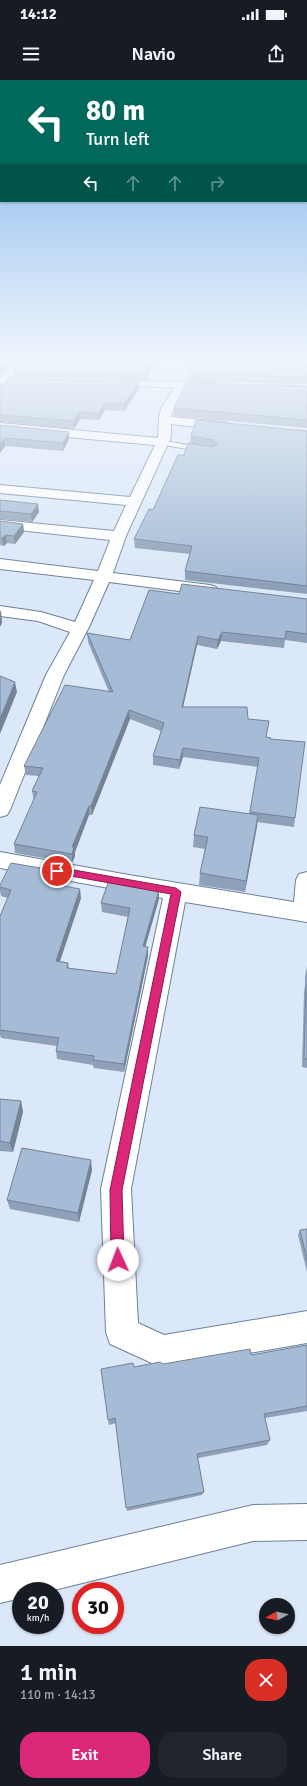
<!DOCTYPE html>
<meta charset="utf-8">
<style>
body{margin:0;font-family:Signika,sans-serif;background:#20242c;color:#f1f3f6;height:100vh;display:flex;flex-direction:column;font-size:15px;white-space:nowrap}
*{box-sizing:border-box;margin:0}
p{font-size:13px;color:#9ea1a6}
.icon{flex:none;width:22px;height:22px;fill:none;stroke:currentColor;stroke-width:2;stroke-linecap:round;stroke-linejoin:round}
.map{position:relative;height:1566px;overflow:hidden}
.side{display:flex;flex-direction:column;background:#171b24;flex:1}
.side>*{flex:none}
.guide{position:absolute;left:0px;top:0px;width:307px;height:122px;box-shadow:0 1px 3px #0004;background:#00695c;color:#fff;overflow:hidden}
.needle{width:26px;rotate:262deg}
.tools{position:absolute;left:259px;top:1518px;display:grid;gap:8px}
.tools a{display:grid;place-items:center;width:36px;height:36px;border-radius:50%;background:#171b24;box-shadow:0 1px 3px #0004;font-size:20px}
.speed{position:absolute;left:12px;top:1502px;display:flex;gap:8px;font-size:20px;font-weight:700;text-align:center}
.speed>*{display:grid;place-content:center;width:52px;height:52px;border-radius:50%;background:#171b24;box-shadow:0 1px 3px #0004;line-height:1}
.speed small{font-size:10px;font-weight:400}
.speed .limit{border:6px solid #d22;background:#fff;color:#111}
.pin{position:absolute;display:grid;place-items:center;width:34px;height:34px;color:#fff;margin:-17px;border:2px solid #fff;border-radius:50%;box-shadow:0 1px 4px #0007}
.me{position:absolute;width:44px;margin:-22px;rotate:358deg;stroke-linejoin:round;filter:drop-shadow(0 0 3px #0008)}
.turn{display:flex;align-items:center;gap:14px;height:84px;padding:0 20px;font-size:18px}
.turn .icon{width:52px;height:52px;stroke-width:2.5}
.turn b{display:block;font-size:28px;line-height:34px}
.lanes{display:flex;align-items:center;height:38px;padding:0 20px;background:#0003;justify-content:center;gap:20px;direction:ltr}
.lanes .off{opacity:.35}
.round{display:grid;place-items:center;flex:none;width:42px;height:42px;border-radius:16px;background:#20242c}
.overview{display:flex;align-items:center;justify-content:space-between;height:68px;padding:0 20px}
h1{font-size:24px;font-weight:600;line-height:30px}
.action{display:flex;gap:8px;margin-top:auto;padding:8px 20px}
.action a{flex:1;height:46px;border-radius:16px;background:#db2777;color:#fff;font-size:16px;font-weight:600;line-height:46px;text-align:center}
.action a+a{background:#20242c;color:#f1f3f6}
.status{display:flex;justify-content:space-between;align-items:center;height:28px;padding:0 20px;background:#171b24;direction:ltr}
.status svg{height:11px;fill:currentColor}
header{display:flex;justify-content:space-between;align-items:center;height:52px;padding:0 20px;background:#171b24;font-size:18px;font-weight:600}
.map>svg:first-child{display:block}
.lines{fill:none;stroke-linecap:round;stroke-linejoin:round}
.service-casing{stroke:#6c809a;stroke-width:2}
.minor-casing{stroke:#6c809a;stroke-width:2}
.secondary-casing{stroke:#6c809a;stroke-width:2}
.service{fill:#fff;fill-rule:evenodd}
.minor{fill:#fff;fill-rule:evenodd}
.secondary{fill:#fff;fill-rule:evenodd}
.wall{fill:#8ea1b8}
.shaded-wall{fill:#748396}
.building{fill:#a5bbd6;stroke:#748396}
.route{fill:#db2777;stroke:#8e194d}
</style>
<div class="status"><b>14:12</b><svg viewBox="0 0 49 12"><path d="M0 12V9h3v3zM5 12V6h3v6zM10 12V3h3v9zM15 12V0h3v12zM26 1h20v11H26zM47 4h2v5h-2z"/></svg></div>
<header><svg class="icon" aria-label="menu" viewBox="0 0 24 24"><path d="M4 6h16M4 12h16M4 18h16"/></svg>Navio<svg class="icon" aria-label="share" viewBox="0 0 24 24"><path d="M12 15V3M7 8l5-5 5 5M5 13v7h14v-7"/></svg></header>
<div class="map">
<svg width="307" height="1566" viewBox="0 0 307 1566">
<rect width="100%" height="100%" fill="#dbe8f9"/>
<g class="lines">
<g class="service-casing">
<path id="service" d="M 159,360 L 205,368 L 209,370 L 205,372 L 159,364 Z"/>
</g>
<g class="minor-casing">
<path id="minor" d="M 14,282 L 24,282 L 4,309 L 0,310 L 0,299 Z
M 182,301 L 188,304 L 175,325 L 171,337 L 224,342 L 228,343 L 230,346 L 228,349 L 224,350 L 171,344 L 171,357 L 126,456 L 113,493 L 210,505 L 216,507 L 218,510 L 216,513 L 210,515 L 109,502 L 90,545 L 64,595 L 10,730 L 7,735 L 0,737 L 0,705 L 46,595 L 70,552 L 38,541 L 0,536 L 0,526 L 41,532 L 75,542 L 94,500 L 0,489 L 0,479 L 98,491 L 110,460 L 0,448 L 0,440 L 114,451 L 126,425 L 0,413 L 0,405 L 130,417 L 155,365 L 0,351 L 0,343 L 158,358 L 159,338 L 161,329 L 178,302 Z
M 0,772 L 129,795 L 294,822 L 296,800 L 299,794 L 307,792 L 307,842 L 185,822 L 131,1109 L 138,1243 L 164,1255 L 307,1231 L 307,1263 L 163,1288 L 110,1264 L 106,1252 L 101,1109 L 163,818 L 0,788 Z
M 307,1424 L 307,1460 L 253,1461 L 50,1511 L 21,1511 L 21,1518 L 0,1523 L 0,1485 L 253,1425 Z"/>
</g>
<g class="secondary-casing">
<path id="secondary" d="M 0,297 L 37,298 L 43,301 L 37,304 L 0,303 Z
M 109,300 L 215,303 L 221,306 L 215,309 L 105,305 L 103,303 Z"/>
</g>
<use href="#service" class="service"/>
<use href="#minor" class="minor"/>
<use href="#secondary" class="secondary"/>
</g>
<path class="wall" d="M 20,282 L 157,282 L 145,300 L 16,296 L 15,289 Z
M 307,282 L 307,304 L 189,301 L 189,294 Z
M 0,304 L 139,309 L 124,331 L 105,330 L 99,340 L 80,339 L 74,349 L 0,342 Z
M 307,306 L 307,348 L 174,336 L 174,328 Z
M 0,345 L 69,359 L 63,371 L 5,366 L 0,373 Z
M 307,351 L 307,514 L 185,500 L 185,491 L 190,474 L 135,468 L 134,459 L 153,430 L 190,363 L 191,356 Z
M 0,420 L 39,432 L 32,442 L 0,439 Z
M 0,441 L 23,444 L 24,452 L 15,464 L 7,463 L 4,466 L 0,465 Z
M 179,514 L 307,519 L 307,563 L 285,560 L 284,568 L 221,561 L 217,569 L 197,565 L 183,627 L 248,639 L 267,657 L 270,659 L 295,738 L 294,747 L 257,742 L 245,812 L 199,805 L 200,793 L 205,769 L 193,767 L 194,755 L 249,734 L 258,687 L 183,677 L 179,689 L 153,685 L 153,676 L 161,651 L 130,639 L 92,735 L 89,735 L 75,772 L 75,776 L 72,783 L 15,773 L 14,764 L 34,721 L 32,711 L 39,696 L 26,695 L 24,686 L 109,612 L 88,562 L 87,553 L 130,560 Z
M 64,792 L 65,802 L 64,806 L 81,818 L 60,881 L 68,883 L 69,888 L 116,894 L 128,837 L 102,832 L 101,823 L 159,819 L 145,866 L 148,876 L 124,992 L 94,988 L 93,985 L 57,979 L 56,971 L 57,966 L 1,958 L 0,955 L 0,837 L 8,818 L 1,816 L 0,811 L 0,805 Z
M 307,887 L 307,988 L 302,987 L 304,913 L 305,906 L 305,896 Z
M 0,1019 L 21,1021 L 23,1032 L 13,1072 L 0,1071 Z
M 92,1090 L 79,1142 L 10,1129 L 7,1120 Z
M 307,1149 L 307,1192 L 298,1155 L 300,1150 Z
M 307,1265 L 307,1331 L 265,1338 L 270,1360 L 267,1365 L 198,1378 L 204,1412 L 202,1415 L 127,1431 L 116,1343 L 109,1345 L 108,1340 L 134,1287 L 163,1284 L 251,1275 Z"/>
<path class="shaded-wall" d="M 5,282 L 12,282 L 0,295 L 0,287 Z
M 153,282 L 157,282 L 145,300 L 145,293 Z
M 139,302 L 139,309 L 124,331 L 124,324 Z
M 105,323 L 105,330 L 99,340 L 98,333 Z
M 79,332 L 80,339 L 74,349 L 74,341 Z
M 69,352 L 69,359 L 63,371 L 63,363 Z
M 5,358 L 5,366 L 0,373 L 0,364 Z
M 38,424 L 39,432 L 32,442 L 31,434 Z
M 23,444 L 24,452 L 15,464 L 14,456 Z
M 6,455 L 7,463 L 4,466 L 2,458 Z
M 1,530 L 2,543 L 0,547 L 0,532 Z
M 222,552 L 221,561 L 217,569 L 218,560 Z
M 198,556 L 197,565 L 181,636 L 182,627 Z
M 15,602 L 17,612 L 0,654 L 0,639 Z
M 129,630 L 130,639 L 92,735 L 91,726 Z
M 183,668 L 183,677 L 179,689 L 180,680 Z
M 89,726 L 89,735 L 75,772 L 75,776 L 72,783 L 72,767 Z
M 258,735 L 257,747 L 245,812 L 246,801 Z
M 64,792 L 65,802 L 60,814 L 59,805 Z
M 80,809 L 81,818 L 57,890 L 56,881 Z
M 159,810 L 159,819 L 143,875 L 143,866 Z
M 148,867 L 148,876 L 124,992 L 124,984 Z
M 21,1021 L 23,1032 L 13,1072 L 10,1063 Z
M 91,1080 L 92,1090 L 79,1142 L 78,1133 Z"/>
<path class="building" d="M 0,282 L 5,282 L 0,287 Z
M 20,282 L 153,282 L 145,293 L 15,289 Z
M 194,282 L 307,282 L 307,297 L 189,294 Z
M 8,298 L 139,302 L 124,324 L 105,323 L 98,333 L 79,332 L 74,341 L 0,335 L 0,304 L 4,304 Z
M 186,303 L 307,306 L 307,340 L 174,328 Z
M 196,340 L 307,351 L 307,506 L 185,491 L 192,466 L 134,459 L 149,429 L 153,430 L 178,375 L 184,375 L 188,363 L 212,367 L 218,364 L 213,360 L 191,356 Z
M 0,345 L 69,352 L 63,363 L 5,358 L 0,364 Z
M 0,420 L 38,424 L 31,434 L 0,431 Z
M 0,441 L 23,444 L 14,456 L 6,455 L 2,458 L 0,458 Z
M 182,504 L 307,519 L 307,554 L 286,551 L 285,559 L 222,552 L 218,560 L 198,556 L 182,627 L 247,627 L 248,639 L 269,641 L 266,657 L 271,658 L 270,659 L 305,662 L 295,738 L 250,732 L 259,678 L 183,668 L 180,680 L 153,676 L 164,643 L 129,630 L 91,726 L 89,726 L 72,767 L 74,767 L 72,774 L 14,764 L 37,712 L 32,711 L 43,688 L 24,686 L 65,605 L 113,612 L 87,553 L 130,560 L 149,510 L 179,514 Z
M 0,596 L 15,602 L 0,639 Z
M 200,727 L 258,735 L 246,801 L 200,793 L 208,757 L 194,755 Z
M 11,783 L 64,792 L 59,805 L 80,809 L 56,881 L 68,883 L 67,888 L 116,894 L 130,828 L 101,823 L 109,800 L 159,810 L 143,866 L 148,867 L 124,984 L 93,980 L 94,976 L 56,971 L 59,958 L 0,950 L 0,836 L 11,810 L 0,807 L 0,805 Z
M 306,905 L 307,905 L 307,979 L 304,979 Z
M 0,1019 L 21,1021 L 10,1063 L 0,1061 Z
M 22,1068 L 91,1080 L 78,1133 L 7,1120 Z
M 307,1149 L 307,1180 L 300,1150 Z
M 307,1265 L 307,1326 L 264,1334 L 270,1360 L 197,1374 L 204,1412 L 126,1428 L 115,1338 L 108,1340 L 101,1289 L 133,1283 L 134,1287 L 160,1282 L 163,1284 L 250,1269 L 251,1275 Z"/>
<linearGradient id="sky" x2="0" y2="1"><stop stop-color="#7ab0ea"/><stop offset="0.56" stop-color="#eff5fc"/><stop offset="1" stop-color="#eff5fc" stop-opacity="0"/></linearGradient>
<rect width="307" height="501" fill="url(#sky)"/>
<path class="route" d="M 57,787 L 176,808 L 181,812 L 122,1110 L 124,1180 L 122,1185 L 118,1186 L 113,1185 L 111,1180 L 110,1110 L 171,814 L 54,793 L 53,791 Z"/>
</svg>
<div class="tools">
<a><svg class="needle" viewBox="-14 -14 28 28"><path d="M0-13l5 13h-10z" fill="#e53935"/><path d="M0 13l5-13h-10z" fill="#9ea1a6"/></svg></a>
</div>
<div class="speed"><div>20<small>km/h</small></div><div class="limit">30</div></div>
<div class="pin" style="left:57px;top:791px;background:#d93025"><svg class="icon" aria-label="arrive" viewBox="0 0 24 24"><path d="M6 21V4h12l-3 4 3 4H6"/></svg></div>
<svg class="me" style="left:118px;top:1180px" viewBox="-20 -20 40 40"><circle r="19" fill="#fff"/><path d="M0-13L10 11 0 6-10 11z" fill="#db2777"/></svg>
<div class="guide">
<div class="turn"><svg class="icon" aria-label="left" viewBox="0 0 24 24"><path d="M17 20v-9H6M10 6l-5 5 5 5"/></svg><div><b>80 m</b>Turn left</div></div>
<div class="lanes"><svg class="icon" aria-label="left" viewBox="0 0 24 24"><path d="M17 20v-9H6M10 6l-5 5 5 5"/></svg><svg class="icon off" aria-label="ahead" viewBox="0 0 24 24"><path d="M12 20V5M6 11l6-6 6 6"/></svg><svg class="icon off" aria-label="ahead" viewBox="0 0 24 24"><path d="M12 20V5M6 11l6-6 6 6"/></svg><svg class="icon off" aria-label="right" viewBox="0 0 24 24"><path d="M7 20v-9h11M14 6l5 5-5 5"/></svg></div>
</div>
</div>
<section class="side">
<div class="overview"><div><h1>1 min</h1><p>110 m · 14:13</p></div><a class="round" style="background:#d93025;color:#fff"><svg class="icon" aria-label="close" viewBox="0 0 24 24"><path d="M6 6l12 12M18 6L6 18"/></svg></a></div>
<div class="action"><a>Exit</a><a>Share</a></div>
</section>
